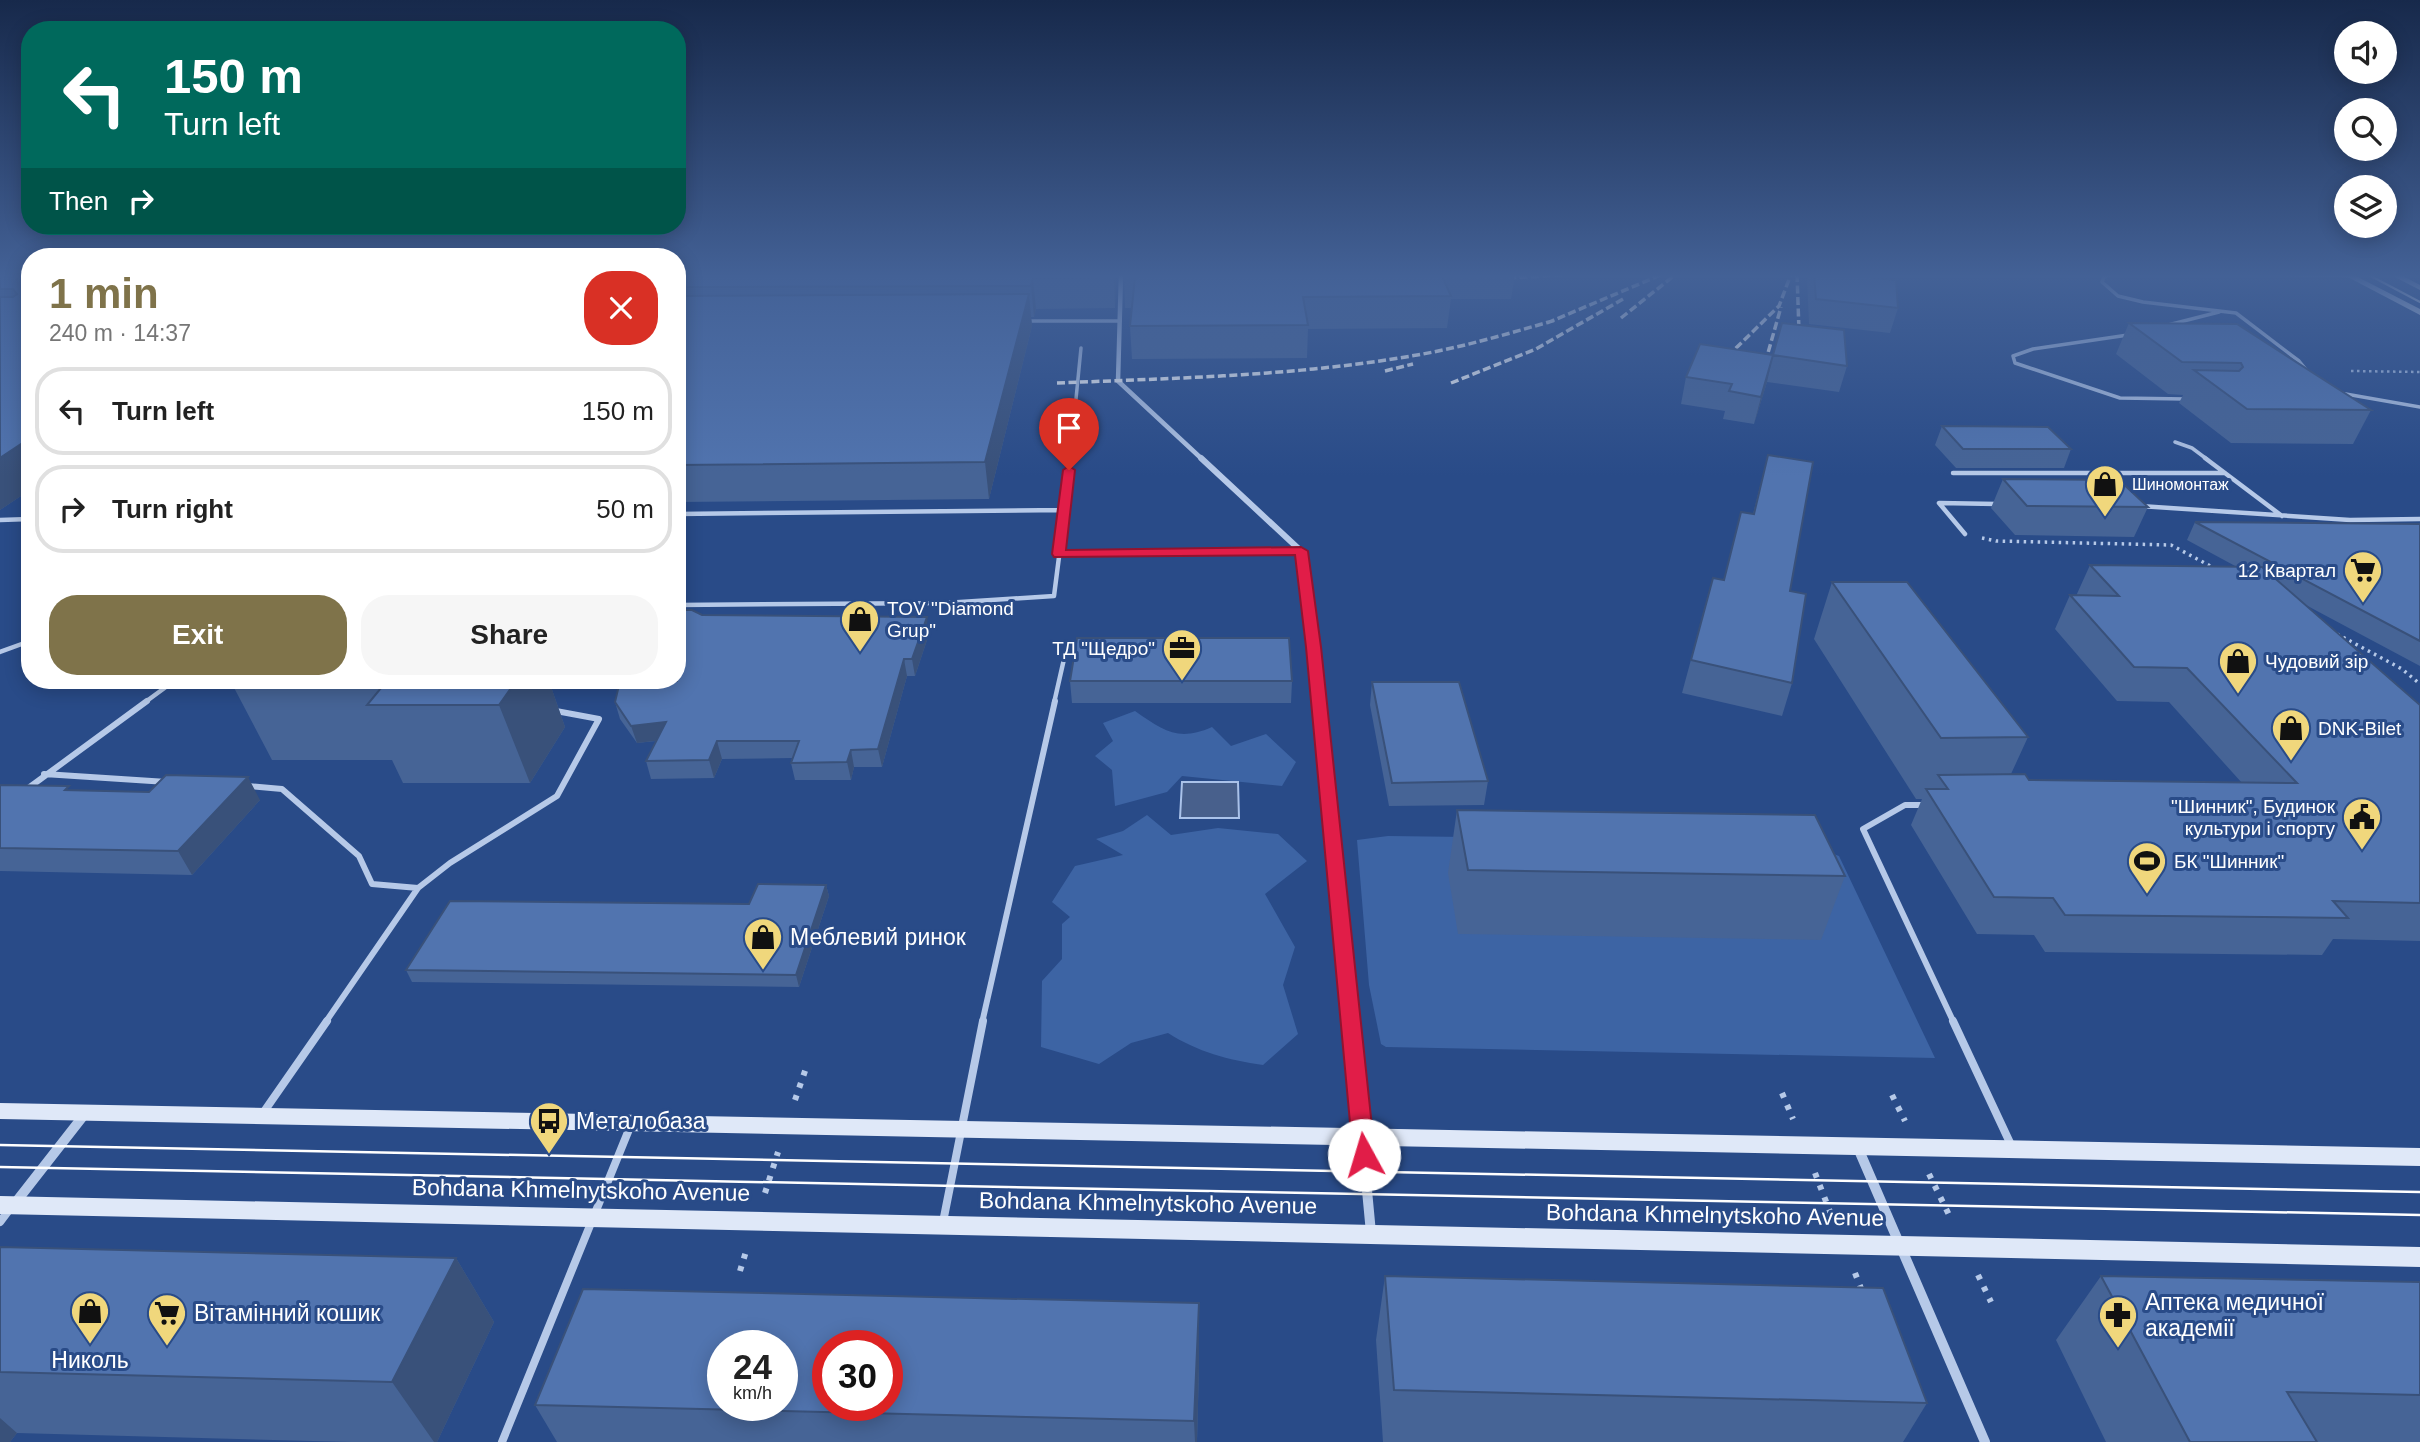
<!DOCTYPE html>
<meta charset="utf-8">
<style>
body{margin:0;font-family:Helvetica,sans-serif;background:#f6f6f6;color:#222;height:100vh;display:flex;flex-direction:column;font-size:26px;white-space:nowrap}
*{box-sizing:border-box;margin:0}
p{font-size:23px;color:#767676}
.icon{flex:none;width:38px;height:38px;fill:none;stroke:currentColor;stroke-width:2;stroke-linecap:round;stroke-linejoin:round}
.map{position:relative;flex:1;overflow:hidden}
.side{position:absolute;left:21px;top:248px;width:665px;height:441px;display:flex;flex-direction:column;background:#fff;border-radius:28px;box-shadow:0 4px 18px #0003}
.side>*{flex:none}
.hud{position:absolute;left:21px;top:21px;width:665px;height:214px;border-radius:28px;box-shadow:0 4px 18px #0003;background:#00695c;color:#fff;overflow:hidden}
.controls{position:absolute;left:2334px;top:21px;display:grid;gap:14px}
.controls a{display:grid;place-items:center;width:63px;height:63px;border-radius:50%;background:#fff;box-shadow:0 4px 18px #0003;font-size:35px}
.speed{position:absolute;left:707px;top:1330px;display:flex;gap:14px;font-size:35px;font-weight:700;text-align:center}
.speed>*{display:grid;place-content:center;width:91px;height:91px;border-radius:50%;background:#fff;box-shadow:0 4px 18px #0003;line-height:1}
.speed small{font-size:18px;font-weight:400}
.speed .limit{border:10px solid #d22;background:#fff;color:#111}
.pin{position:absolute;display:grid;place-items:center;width:60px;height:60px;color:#fff;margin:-72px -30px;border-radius:50% 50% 50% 0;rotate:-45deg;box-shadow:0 0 7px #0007}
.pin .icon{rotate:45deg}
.me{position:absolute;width:77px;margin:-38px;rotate:354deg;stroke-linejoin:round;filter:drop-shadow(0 0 5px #0008)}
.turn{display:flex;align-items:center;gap:24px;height:147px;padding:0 28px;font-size:32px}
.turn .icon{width:91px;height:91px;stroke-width:2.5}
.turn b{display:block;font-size:49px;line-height:60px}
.then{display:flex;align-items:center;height:66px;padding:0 28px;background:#0003;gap:14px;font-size:26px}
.round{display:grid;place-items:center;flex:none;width:74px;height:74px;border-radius:28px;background:#f6f6f6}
.summary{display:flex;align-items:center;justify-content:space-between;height:119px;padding:0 28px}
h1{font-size:42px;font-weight:700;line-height:52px;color:#7f734a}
.cta{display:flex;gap:14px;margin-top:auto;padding:14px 28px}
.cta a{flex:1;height:80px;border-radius:28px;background:#7f734a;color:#fff;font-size:28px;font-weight:700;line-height:80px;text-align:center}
.cta a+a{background:#f6f6f6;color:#222}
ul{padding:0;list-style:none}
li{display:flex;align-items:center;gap:21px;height:88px;margin:0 14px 10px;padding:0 14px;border:4px solid #e0e0e0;border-radius:28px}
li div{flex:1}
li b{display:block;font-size:26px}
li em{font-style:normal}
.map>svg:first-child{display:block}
.green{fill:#3d64a4}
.water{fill:#48608c;stroke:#aac2e9;stroke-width:2}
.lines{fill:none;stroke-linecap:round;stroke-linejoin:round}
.path-far2{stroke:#b6c9e8;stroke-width:2.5;stroke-dasharray:2.5 3.5;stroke-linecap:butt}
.path-far1{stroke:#b6c9e8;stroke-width:3.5;stroke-dasharray:2.5 4.5;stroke-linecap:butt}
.path{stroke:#b6c9e8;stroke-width:6;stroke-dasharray:5 8;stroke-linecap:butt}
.service-far3{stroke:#b6c9e8;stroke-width:3.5}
.service-far2{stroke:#b6c9e8;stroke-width:4.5}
.service-far1{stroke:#b6c9e8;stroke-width:6}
.service{stroke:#b6c9e8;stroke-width:8}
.minor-far2{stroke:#b6c9e8;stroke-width:4.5}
.minor-far1{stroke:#b6c9e8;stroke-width:6}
.minor{stroke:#b6c9e8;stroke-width:10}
.secondary{fill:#dfe8f8;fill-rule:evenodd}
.tram-far1{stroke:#fff;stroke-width:2}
.tram{stroke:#fff;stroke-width:2.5}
.rail{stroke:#fff;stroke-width:3.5;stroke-dasharray:8 3.5;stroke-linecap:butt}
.wall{fill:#466496}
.shaded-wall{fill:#39517a}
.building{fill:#5174af;stroke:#39517a;stroke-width:2;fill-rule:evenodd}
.route{fill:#e11d48;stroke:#92132f;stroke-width:2}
.labels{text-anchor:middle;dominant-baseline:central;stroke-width:6;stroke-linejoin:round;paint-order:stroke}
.far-poi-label{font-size:16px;fill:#fff;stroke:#294b88;text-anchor:start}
.poi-label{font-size:19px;fill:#fff;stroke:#294b88;text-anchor:start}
.near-poi-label{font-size:23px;fill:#fff;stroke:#294b88;text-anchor:start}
.near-street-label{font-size:23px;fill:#fff;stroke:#294b88}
</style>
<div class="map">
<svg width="2420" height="1442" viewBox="0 0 2420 1442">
<rect width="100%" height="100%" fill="#294b88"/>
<path class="green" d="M 1135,711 C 1164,731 1178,742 1212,727 L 1231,746 L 1266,734 L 1296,762 L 1282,786 L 1182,776 L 1167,792 L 1115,806 L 1112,770 L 1095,756 L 1113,741 L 1103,723 Z
M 1147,815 L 1171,835 L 1218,828 L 1278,834 L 1307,861 L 1265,894 L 1295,947 L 1283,985 L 1298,1034 L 1263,1065 C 1228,1060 1198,1052 1168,1033 L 1131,1043 L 1099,1064 L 1041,1047 L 1042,981 L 1062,959 L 1062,924 L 1070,917 L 1052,902 L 1075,866 L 1123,855 L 1096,839 L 1123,831 Z
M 1388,836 L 1798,841 L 1839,856 L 1935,1058 L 1386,1047 L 1381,1044 L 1369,985 L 1357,840 Z"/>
<path class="water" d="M 1182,782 L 1238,782 L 1239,818 L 1180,818 Z"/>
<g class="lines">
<path class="path-far2" d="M 2351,371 L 2420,372"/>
<path class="path-far1" d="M 1982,538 L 1996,541 L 2171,545 L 2216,569
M 2337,634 L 2402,669 L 2420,684"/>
<path class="path" d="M 1782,1093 L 1793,1119
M 1892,1095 L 1905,1121
M 795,1100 L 806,1068
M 1815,1173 L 1832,1217
M 1929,1174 L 1951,1219
M 765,1193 L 778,1152
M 740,1271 L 747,1248
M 1855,1273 L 1862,1291
M 1978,1275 L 1991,1302"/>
<path class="service-far3" d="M 2112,274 L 2104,277 L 2102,282 L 2118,296 L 2143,302 L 2236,313 L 2299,361 L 2308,372
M 2242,274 L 2350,276
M 1025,321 L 1120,321
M 2168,325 L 2219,312
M 2128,335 L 2033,349 L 2013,356 L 2015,363 L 2120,398 L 2186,399
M 2340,393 L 2420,407
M 2175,442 L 2192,448 L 2208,460
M 1070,460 L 1081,348"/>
<path class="service-far2" d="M 2205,458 L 2282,516
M 1953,473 L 2225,473
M 2140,506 L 2350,520 L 2420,519
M 677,514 L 1065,510 L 1070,458
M 0,520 L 30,519
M 1965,534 L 1939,503 L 1997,504
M 1059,554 L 1301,551
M 677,605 L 945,603 L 1054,596 L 1065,510
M 1314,647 L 1320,703
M 0,652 L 30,641
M 144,703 L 174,681
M 1054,703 L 1064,659"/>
<path class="service-far1" d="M 1319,701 L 1351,1023
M 44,774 L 167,782
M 247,786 L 282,789 L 359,856 L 372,884 L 418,888
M 27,789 L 147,701
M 1923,805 L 1905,805 L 1863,829 L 1954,1023
M 325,1023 L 418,888 L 450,863 L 557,796 L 599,719 L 556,711
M 982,1023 L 1055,701"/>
<path class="service" d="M 1351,1021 L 1362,1134
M 1953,1021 L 2012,1147
M 263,1113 L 327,1021
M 0,1222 L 9,1210
M 943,1222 L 983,1021
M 502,1442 L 630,1127"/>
<path class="minor-far2" d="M 1121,274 L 1118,381 L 1203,460"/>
<path class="minor-far1" d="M 1201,458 L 1301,551 L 1314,647"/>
<path class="minor" d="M 1362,1137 L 1371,1233
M 1858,1148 L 1985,1442
M 16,1202 L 84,1115"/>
<path class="secondary" d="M 2342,274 L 2352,274 L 2420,309 L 2420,315 Z
M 2389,274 L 2399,274 L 2420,285 L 2420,290 Z
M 0,1103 L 2420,1148 L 2420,1166 L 0,1119 Z
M 0,1196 L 2420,1247 L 2420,1267 L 0,1214 Z"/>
<path class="tram-far1" d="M 2367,274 L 2420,302"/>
<path class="tram" d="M 0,1145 L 2420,1192
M 0,1167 L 2420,1215"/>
<path class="rail" d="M 1797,274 L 1799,331
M 1508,278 L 1575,274
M 1621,318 L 1676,274
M 1547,323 L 1663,274
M 1724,368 L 1735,349 L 1779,306 L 1791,274
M 1385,371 L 1413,364
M 1762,374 L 1781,307
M 1057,383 C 1177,378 1298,376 1417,355 C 1464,347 1510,333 1556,320
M 1451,383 L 1536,349 L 1623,299"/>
</g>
<path class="wall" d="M 0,274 L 30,274 L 30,490 L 0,510 Z
M 677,274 L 1116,274 L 1115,308 L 1036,309 L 1034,317 L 1031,317 L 1032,326 L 989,499 L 677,502 Z
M 1124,274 L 1515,274 L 1511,299 L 1451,299 L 1447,328 L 1308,329 L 1307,358 L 1132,359 L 1130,326 L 1132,308 L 1125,308 Z
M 1808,274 L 1873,274 L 1872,278 L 1898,308 L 1890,333 L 1809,324 L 1807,278 Z
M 2129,323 L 2371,410 L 2353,444 L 2231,443 L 2179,403 L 2183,395 L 2168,394 L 2116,354 Z
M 1773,355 L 1847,366 L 1839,392 L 1767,382 L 1754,424 L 1723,419 L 1725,411 L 1681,404 L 1686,377 Z
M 1942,426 L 2071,449 L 2064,468 L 1956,468 L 1935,445 Z
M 1768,455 L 1790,591 L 1792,683 L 1782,716 L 1682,693 L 1713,578 L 1723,580 L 1753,514 Z
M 2003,479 L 2148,507 L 2134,537 L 2015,535 L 1991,508 Z
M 2195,522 L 2420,524 L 2420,666 L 2302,603 L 2420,705 L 2420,941 L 2333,939 L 2322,955 L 2045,952 L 2034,935 L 1977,934 L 1911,825 L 1922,799 L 1916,799 L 1814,639 L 1832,582 L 2028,737 L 2011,774 L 2029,780 L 2242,783 L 2169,702 L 2117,701 L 2055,629 L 2070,595 L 2076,596 L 2090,565 L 2237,567 L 2187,540 Z
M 702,615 L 929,634 L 915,676 L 907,676 L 882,767 L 854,767 L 851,780 L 795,780 L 791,763 L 792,758 L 722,759 L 714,778 L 651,779 L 646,761 L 656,741 L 637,743 L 620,719 L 615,702 Z
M 232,681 L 549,681 L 565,727 L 530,783 L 403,783 L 392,760 L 272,760 L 231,682 Z
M 1070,681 L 1292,681 L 1291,703 L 1072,703 Z
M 1372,682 L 1488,781 L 1484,805 L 1389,806 L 1370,705 Z
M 0,785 L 72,791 L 260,800 L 192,875 L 0,871 Z
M 1457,810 L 1845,876 L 1821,940 L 1458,934 L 1448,873 Z
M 826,885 L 829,896 L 799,987 L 412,982 L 406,970 L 749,904 Z
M 0,1247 L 456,1258 L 494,1322 L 437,1442 L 351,1442 L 17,1433 L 10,1442 L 0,1442 Z
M 1385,1276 L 1927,1403 L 1903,1442 L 1383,1442 L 1376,1340 Z
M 2101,1276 L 2420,1282 L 2420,1442 L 2106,1442 L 2056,1340 Z
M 1199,1367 L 1197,1442 L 557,1442 L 535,1405 Z"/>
<path class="shaded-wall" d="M 1114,274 L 1116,274 L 1116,281 L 1115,308 Z
M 1033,278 L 1036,309 L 1034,317 L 1031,286 Z
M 1029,294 L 1032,326 L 989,499 L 985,462 Z
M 1773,355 L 1767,382 L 1754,424 L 1761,397 Z
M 30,438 L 30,490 L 0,510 L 0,458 Z
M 927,617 L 929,634 L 915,676 L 912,659 Z
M 904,659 L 907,676 L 882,767 L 878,749 Z
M 516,681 L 549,681 L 565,727 L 530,783 L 499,705 Z
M 666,722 L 671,739 L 637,743 L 631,726 Z
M 717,741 L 722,759 L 714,778 L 709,760 Z
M 851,750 L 854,767 L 851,780 L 847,762 Z
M 248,777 L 260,800 L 192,875 L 178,851 Z
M 826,885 L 829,896 L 799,987 L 796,975 Z
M 456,1258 L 494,1322 L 437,1442 L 434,1442 L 392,1382 Z
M 1199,1303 L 1199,1367 L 1197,1442 L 1195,1442 L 1194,1421 Z
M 0,1418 L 17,1433 L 10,1442 L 0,1442 Z"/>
<path class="building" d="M 0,274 L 30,274 L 30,438 L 0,458 L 0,297 L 13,297 L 17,294 L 13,289 L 0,289 Z
M 677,274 L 1114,274 L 1114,277 L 1033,278 L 1031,286 L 677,287 Z
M 1124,274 L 1441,274 L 1451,296 L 1303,297 L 1308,325 L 1130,326 L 1135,277 L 1124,277 Z
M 1814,274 L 1873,274 L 1872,278 L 1896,280 L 1898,308 L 1816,299 Z
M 1029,294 L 985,462 L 677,465 L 677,296 Z
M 1782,323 L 1844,330 L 1847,366 L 1773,355 Z
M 2129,323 L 2237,324 L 2371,410 L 2247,409 L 2194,370 L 2239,371 L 2243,367 L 2241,363 L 2182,362 Z
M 1700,344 L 1773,355 L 1761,397 L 1729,391 L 1732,384 L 1686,377 Z
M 1942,426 L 2048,427 L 2071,449 L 1963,449 Z
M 1768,455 L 1813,462 L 1790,591 L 1806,594 L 1792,683 L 1691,660 L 1713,578 L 1724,580 L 1741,512 L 1754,514 Z
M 2003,479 L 2119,480 L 2148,507 L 2027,506 Z
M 2195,522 L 2420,524 L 2420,641 Z
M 2090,565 L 2262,567 L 2420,705 L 2420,903 L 2333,901 L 2348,918 L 2065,915 L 2053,898 L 1994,897 L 1926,789 L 1948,789 L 1938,775 L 2025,774 L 2029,780 L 2297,783 L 2187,668 L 2134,667 L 2070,595 L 2119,596 Z
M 1832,582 L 1907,582 L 2028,737 L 1941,738 Z
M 677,610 L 692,610 L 702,615 L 927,617 L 912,659 L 904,659 L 878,749 L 851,750 L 847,762 L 791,763 L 799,741 L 717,741 L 709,760 L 646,761 L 666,722 L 631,726 L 615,702 L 620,681 L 677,681 Z
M 1077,638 L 1289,638 L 1292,681 L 1070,681 Z
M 232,681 L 516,681 L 499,705 L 367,705 L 386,682 L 231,682 Z
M 1372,682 L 1459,682 L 1488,781 L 1392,783 Z
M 166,775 L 248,777 L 178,851 L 0,848 L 0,785 L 69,786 L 65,790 L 149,792 Z
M 1457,810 L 1815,815 L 1845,876 L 1468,870 Z
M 758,884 L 826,885 L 796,975 L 406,970 L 450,901 L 749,904 Z
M 0,1247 L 456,1258 L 392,1382 L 0,1372 Z
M 1385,1276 L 1883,1288 L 1927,1403 L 1394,1390 Z
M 2101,1276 L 2420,1282 L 2420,1395 L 2287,1392 L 2317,1442 L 2190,1442 Z
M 583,1289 L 1199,1303 L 1194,1421 L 535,1405 ZM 723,1346 L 782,1346 L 782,1405 L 723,1405 ZM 828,1346 L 887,1346 L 887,1405 L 828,1405 Z"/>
<linearGradient id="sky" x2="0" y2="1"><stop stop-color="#17294b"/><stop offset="0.58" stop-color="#436196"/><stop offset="1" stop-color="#436196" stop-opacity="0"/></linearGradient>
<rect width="2420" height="476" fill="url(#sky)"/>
<path class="route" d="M 1069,466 L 1075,470 L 1066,550 L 1301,547 L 1308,551 L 1321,647 L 1375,1155 L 1372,1161 L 1364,1164 L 1356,1161 L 1353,1155 L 1306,647 L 1295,555 L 1054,557 L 1052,554 L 1063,470 Z"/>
<defs>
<g id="shop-pin" transform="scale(2.0125)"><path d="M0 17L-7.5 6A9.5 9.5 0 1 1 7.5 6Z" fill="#f0d77c" stroke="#294b88"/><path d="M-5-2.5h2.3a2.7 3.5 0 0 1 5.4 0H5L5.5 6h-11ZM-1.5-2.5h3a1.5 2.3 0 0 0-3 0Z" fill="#111"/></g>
<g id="supermarket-pin" transform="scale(2.0125)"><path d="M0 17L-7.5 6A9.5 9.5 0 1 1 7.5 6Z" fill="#f0d77c" stroke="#294b88"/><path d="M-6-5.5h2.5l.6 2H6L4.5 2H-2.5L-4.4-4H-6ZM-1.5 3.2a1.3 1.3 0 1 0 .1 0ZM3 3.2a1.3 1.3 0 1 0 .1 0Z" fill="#111"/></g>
<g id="office-pin" transform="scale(2.0125)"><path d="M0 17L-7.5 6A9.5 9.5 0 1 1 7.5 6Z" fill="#f0d77c" stroke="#294b88"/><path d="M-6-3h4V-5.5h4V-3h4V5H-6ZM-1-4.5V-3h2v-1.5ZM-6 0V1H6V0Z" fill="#111"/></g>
<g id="civic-pin" transform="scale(2.0125)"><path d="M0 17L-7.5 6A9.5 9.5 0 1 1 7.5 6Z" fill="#f0d77c" stroke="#294b88"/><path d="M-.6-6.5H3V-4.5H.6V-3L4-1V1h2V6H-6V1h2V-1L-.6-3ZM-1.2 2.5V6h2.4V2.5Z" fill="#111"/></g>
<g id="stadium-pin" transform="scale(2.0125)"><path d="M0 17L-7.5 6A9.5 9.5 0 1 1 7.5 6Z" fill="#f0d77c" stroke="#294b88"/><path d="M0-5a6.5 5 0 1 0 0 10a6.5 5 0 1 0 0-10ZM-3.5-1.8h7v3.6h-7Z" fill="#111"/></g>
<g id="bus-pin" transform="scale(2.0125)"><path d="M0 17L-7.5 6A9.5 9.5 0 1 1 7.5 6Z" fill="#f0d77c" stroke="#294b88"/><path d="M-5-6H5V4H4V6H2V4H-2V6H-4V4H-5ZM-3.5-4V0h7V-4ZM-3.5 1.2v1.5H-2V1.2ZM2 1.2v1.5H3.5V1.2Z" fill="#111"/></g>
<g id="pharmacy-pin" transform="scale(2.0125)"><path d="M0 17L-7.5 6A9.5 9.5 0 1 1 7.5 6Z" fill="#f0d77c" stroke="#294b88"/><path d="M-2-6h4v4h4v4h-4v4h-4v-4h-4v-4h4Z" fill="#111"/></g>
</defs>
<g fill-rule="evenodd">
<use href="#shop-pin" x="2105" y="484"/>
<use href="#supermarket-pin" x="2363" y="570"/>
<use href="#shop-pin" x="860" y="619"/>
<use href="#office-pin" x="1182" y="648"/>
<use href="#shop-pin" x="2238" y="661"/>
<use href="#shop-pin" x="2291" y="728"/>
<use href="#civic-pin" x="2362" y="817"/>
<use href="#stadium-pin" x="2147" y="861"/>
<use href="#shop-pin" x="763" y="937"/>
<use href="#bus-pin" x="549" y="1121"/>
<use href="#shop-pin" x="90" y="1311"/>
<use href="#supermarket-pin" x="167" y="1313"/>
<use href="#pharmacy-pin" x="2118" y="1315"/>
</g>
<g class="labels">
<g class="far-poi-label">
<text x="2132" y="484">Шиномонтаж</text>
</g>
<g class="poi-label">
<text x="2336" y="570" text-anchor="end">12 Квартал</text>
<text x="887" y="608">TOV "Diamond<tspan x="887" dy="22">Grup"</tspan></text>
<text x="1155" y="648" text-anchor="end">ТД "Щедро"</text>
<text x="2265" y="661">Чудовий зір</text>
<text x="2318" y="728">DNK-Bilet</text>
<text x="2335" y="806" text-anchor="end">"Шинник", Будинок<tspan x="2335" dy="22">культури і спорту</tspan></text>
<text x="2174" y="861">БК "Шинник"</text>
</g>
<g class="near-poi-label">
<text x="790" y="937">Меблевий ринок</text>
<text x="576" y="1121">Металобаза</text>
<text x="2145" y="1302">Аптека медичної<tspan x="2145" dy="26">академії</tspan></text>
<text x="194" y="1313">Вітамінний кошик</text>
<text x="90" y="1360" text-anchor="middle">Николь</text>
</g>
<g class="near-street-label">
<text transform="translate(581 1190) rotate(1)">Bohdana Khmelnytskoho Avenue</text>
<text transform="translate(1148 1203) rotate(1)">Bohdana Khmelnytskoho Avenue</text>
<text transform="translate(1715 1215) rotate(1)">Bohdana Khmelnytskoho Avenue</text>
</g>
</g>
</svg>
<div class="controls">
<a><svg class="icon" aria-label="sound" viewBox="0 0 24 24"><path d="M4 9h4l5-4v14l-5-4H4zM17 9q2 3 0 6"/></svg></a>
<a><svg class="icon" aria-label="search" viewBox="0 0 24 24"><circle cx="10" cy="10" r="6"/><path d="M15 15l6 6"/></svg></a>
<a><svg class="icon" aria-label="layers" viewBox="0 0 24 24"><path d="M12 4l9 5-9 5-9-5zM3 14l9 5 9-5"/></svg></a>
</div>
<div class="speed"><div>24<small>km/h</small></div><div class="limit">30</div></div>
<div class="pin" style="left:1069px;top:470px;background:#d93025"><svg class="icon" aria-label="arrive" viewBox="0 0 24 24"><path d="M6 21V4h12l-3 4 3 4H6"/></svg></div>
<svg class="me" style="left:1364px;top:1155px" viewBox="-20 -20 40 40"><circle r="19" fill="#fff"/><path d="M0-13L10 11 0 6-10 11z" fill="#e11d48"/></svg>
<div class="hud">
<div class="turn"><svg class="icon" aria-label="left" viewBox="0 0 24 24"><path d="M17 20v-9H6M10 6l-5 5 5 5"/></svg><div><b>150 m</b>Turn left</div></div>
<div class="then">Then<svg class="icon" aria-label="right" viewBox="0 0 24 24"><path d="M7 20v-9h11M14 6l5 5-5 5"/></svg></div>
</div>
<section class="side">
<div class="summary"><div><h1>1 min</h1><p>240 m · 14:37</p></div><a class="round" style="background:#d93025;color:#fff"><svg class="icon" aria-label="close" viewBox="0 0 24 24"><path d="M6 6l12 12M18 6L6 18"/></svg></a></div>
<ul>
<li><svg class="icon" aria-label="left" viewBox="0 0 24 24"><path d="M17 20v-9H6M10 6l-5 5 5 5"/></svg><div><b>Turn left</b></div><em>150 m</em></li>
<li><svg class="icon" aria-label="right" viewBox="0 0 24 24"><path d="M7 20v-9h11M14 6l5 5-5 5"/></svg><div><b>Turn right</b></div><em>50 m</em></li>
</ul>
<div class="cta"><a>Exit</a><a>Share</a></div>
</section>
</div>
